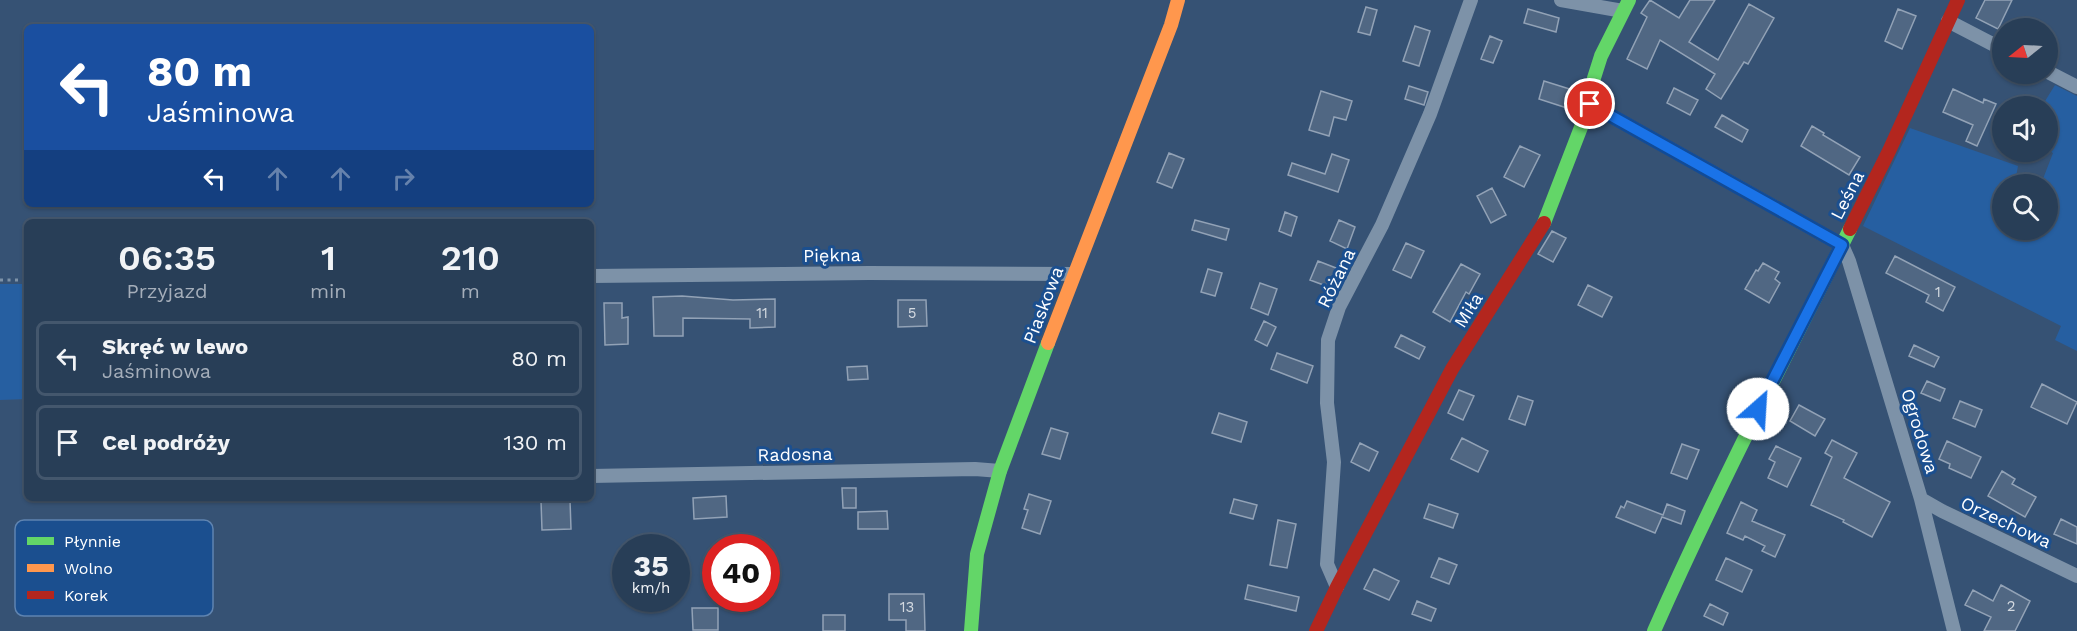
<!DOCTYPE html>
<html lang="pl">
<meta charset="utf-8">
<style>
body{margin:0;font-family:"Work Sans",sans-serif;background:#344961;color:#f1f3f6;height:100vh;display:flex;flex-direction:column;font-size:22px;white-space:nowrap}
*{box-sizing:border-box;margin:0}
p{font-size:20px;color:#a5aeba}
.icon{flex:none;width:33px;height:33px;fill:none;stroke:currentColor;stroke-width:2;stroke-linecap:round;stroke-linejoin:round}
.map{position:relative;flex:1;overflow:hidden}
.panel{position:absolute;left:24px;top:219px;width:570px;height:282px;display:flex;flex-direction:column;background:#283e57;border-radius:9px;box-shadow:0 2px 4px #0004,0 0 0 2px #44576d}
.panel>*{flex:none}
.top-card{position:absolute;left:24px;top:24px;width:570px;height:183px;border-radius:9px;box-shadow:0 2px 4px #0004,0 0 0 2px #44576d;background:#1a4fa0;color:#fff;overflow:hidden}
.needle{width:39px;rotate:252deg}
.buttons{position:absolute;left:1992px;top:18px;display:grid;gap:12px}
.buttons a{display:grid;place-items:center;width:66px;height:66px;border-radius:50%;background:#283e57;box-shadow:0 2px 4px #0004,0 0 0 2px #44576d;font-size:30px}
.speed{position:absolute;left:612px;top:534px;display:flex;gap:12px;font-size:30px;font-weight:700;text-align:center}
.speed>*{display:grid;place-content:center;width:78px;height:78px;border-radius:50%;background:#283e57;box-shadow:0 2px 4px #0004,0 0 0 2px #44576d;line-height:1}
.speed small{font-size:15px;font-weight:400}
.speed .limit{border:9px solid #d22;background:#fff;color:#111}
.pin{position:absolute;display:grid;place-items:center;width:51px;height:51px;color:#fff;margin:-26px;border:3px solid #fff;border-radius:50%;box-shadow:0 2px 6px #0007}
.me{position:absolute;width:66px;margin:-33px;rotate:26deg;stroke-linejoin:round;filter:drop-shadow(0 0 4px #0008)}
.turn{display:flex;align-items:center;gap:21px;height:126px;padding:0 24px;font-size:27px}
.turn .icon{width:78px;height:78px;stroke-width:2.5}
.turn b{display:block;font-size:42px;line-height:51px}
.lanes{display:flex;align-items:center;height:57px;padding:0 24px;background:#0003;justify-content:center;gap:30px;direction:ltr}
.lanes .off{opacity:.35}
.eta{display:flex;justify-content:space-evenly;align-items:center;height:102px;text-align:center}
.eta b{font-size:36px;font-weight:600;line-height:42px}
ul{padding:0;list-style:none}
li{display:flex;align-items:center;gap:18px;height:75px;margin:0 12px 9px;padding:0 12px;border:3px solid #44576d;border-radius:9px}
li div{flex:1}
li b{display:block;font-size:22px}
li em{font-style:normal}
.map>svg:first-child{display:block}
.green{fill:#265fa1}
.building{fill:#506783;stroke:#92a2b6;stroke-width:1.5}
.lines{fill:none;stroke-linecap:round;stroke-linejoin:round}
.path{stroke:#7d92a8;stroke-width:3;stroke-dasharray:3 4.5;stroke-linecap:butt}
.street{stroke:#7d92a8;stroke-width:14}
.fast{stroke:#63d668;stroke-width:14}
.slow{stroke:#ff974d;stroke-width:14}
.jam{stroke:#b3261e;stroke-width:14}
.route-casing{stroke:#114b97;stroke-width:15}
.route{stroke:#1a73e8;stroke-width:10}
.labels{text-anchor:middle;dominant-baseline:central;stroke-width:6;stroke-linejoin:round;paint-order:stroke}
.number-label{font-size:15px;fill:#d3d9e0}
.street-label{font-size:18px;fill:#fff;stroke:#1b4f8f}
.key{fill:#1b4f8f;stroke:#5f84b1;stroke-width:1.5}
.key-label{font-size:16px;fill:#fff}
</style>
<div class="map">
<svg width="2077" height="631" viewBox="0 0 2077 631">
<rect width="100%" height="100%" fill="#365274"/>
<path class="green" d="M 2055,85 L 2077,96 L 2077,351 L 2055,340 L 2061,326 L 1863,226 L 1910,128 L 2018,166 L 2016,177 L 2033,184 L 2002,184 L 2002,230 L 2048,230 L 2048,184 L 2041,184 L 2053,153 L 2048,150 L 2048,106 L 2042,106 Z
M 0,284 L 27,284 L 27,399 L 0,400 Z"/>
<path class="building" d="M 1650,0 L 1679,18 L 1690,0 L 1715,0 L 1689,42 L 1718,60 L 1749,4 L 1774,18 L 1748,64 L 1744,62 L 1721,99 L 1706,89 L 1715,74 L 1660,40 L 1647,69 L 1627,59 L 1647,17 L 1641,13 Z
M 1985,0 L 2012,0 L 1998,29 L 1976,18 Z
M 1366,7 L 1377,10 L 1370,35 L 1358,32 Z
M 1528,9 L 1559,18 L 1556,32 L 1524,23 Z
M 1898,9 L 1916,16 L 1902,49 L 1885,41 Z
M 1415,26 L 1430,31 L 1419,66 L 1403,61 Z
M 1490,36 L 1502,41 L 1493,63 L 1481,59 Z
M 1544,81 L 1576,91 L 1570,109 L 1539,99 Z
M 1409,86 L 1428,92 L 1424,105 L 1405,99 Z
M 1674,88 L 1698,100 L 1690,115 L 1667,103 Z
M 1953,89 L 1983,103 L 1984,99 L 1996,104 L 1977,146 L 1966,141 L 1973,125 L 1943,112 Z
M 1321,91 L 1352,101 L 1346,120 L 1334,117 L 1329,136 L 1309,130 Z
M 1722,115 L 1748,130 L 1742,142 L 1715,127 Z
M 1812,126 L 1824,133 L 1823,135 L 1860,157 L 1849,175 L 1801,146 Z
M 1520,146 L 1540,155 L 1524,187 L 1504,177 Z
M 1169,153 L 1184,159 L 1172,188 L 1157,182 Z
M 1332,154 L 1349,160 L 1338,192 L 1288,175 L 1292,163 L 1325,174 Z
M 1492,188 L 1506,215 L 1491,223 L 1477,196 Z
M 1285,212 L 1297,217 L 1291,236 L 1279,231 Z
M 1195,220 L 1229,229 L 1226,240 L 1192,230 Z
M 1339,220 L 1355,227 L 1347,249 L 1330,241 Z
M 1552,231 L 1566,238 L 1553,262 L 1538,254 Z
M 1406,243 L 1424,251 L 1411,278 L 1393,270 Z
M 1895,256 L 1955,287 L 1943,311 L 1926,302 L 1929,295 L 1886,273 Z
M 1318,261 L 1336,268 L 1329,287 L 1310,280 Z
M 1763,263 L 1779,272 L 1775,279 L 1780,283 L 1769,303 L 1745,289 L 1756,270 L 1758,271 Z
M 1461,264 L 1480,274 L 1469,294 L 1466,292 L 1450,322 L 1433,312 Z
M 1208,269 L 1222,273 L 1215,296 L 1201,292 Z
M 1260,283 L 1277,289 L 1268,315 L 1251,308 Z
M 1588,285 L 1612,297 L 1602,317 L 1578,305 Z
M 682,296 L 733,300 L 775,299 L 775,327 L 750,328 L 750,319 L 683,318 L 683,336 L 654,336 L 653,297 Z
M 898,300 L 926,300 L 927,326 L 898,327 Z
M 604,303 L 622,303 L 622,318 L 628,317 L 628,344 L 605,345 Z
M 1264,321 L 1276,327 L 1267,346 L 1255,340 Z
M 1401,335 L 1425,347 L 1419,359 L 1395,347 Z
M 1914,345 L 1939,357 L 1934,367 L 1909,356 Z
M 1277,353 L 1313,366 L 1307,383 L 1271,369 Z
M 867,366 L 868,379 L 848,380 L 847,367 Z
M 1927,381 L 1945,389 L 1940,401 L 1921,393 Z
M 2042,384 L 2077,402 L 2067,424 L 2031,407 Z
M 1459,390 L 1474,396 L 1463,420 L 1448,413 Z
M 1518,396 L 1533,401 L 1525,425 L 1509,419 Z
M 1960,401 L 1982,410 L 1975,427 L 1953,418 Z
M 1799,405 L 1825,419 L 1815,436 L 1790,421 Z
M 1219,413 L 1247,422 L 1241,442 L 1212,433 Z
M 1051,428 L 1068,433 L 1060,459 L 1042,454 Z
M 1462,438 L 1488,451 L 1478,472 L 1451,459 Z
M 1832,440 L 1857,453 L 1844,478 L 1890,502 L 1872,537 L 1843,522 L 1844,520 L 1811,505 L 1832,457 L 1825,453 Z
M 1947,441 L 1981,457 L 1971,478 L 1949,468 L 1950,464 L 1939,459 Z
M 1360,443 L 1378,452 L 1369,471 L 1351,462 Z
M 1682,444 L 1699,450 L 1687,479 L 1671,473 Z
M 1776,446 L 1801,458 L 1787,487 L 1768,478 L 1775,462 L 1769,459 Z
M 2002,471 L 2015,479 L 2012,484 L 2036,497 L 2025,517 L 1988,496 Z
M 842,488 L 856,488 L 856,508 L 843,508 Z
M 1029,494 L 1051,501 L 1040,534 L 1022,528 L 1028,510 L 1024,509 Z
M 726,496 L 727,517 L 694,519 L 693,498 Z
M 1234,499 L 1257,505 L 1253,519 L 1230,513 Z
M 570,500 L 571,529 L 542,530 L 541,501 Z
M 1627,501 L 1663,515 L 1667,504 L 1685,511 L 1681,524 L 1662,517 L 1655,533 L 1616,517 L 1621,506 L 1624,508 Z
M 1741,502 L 1757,510 L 1752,521 L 1785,535 L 1775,557 L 1762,551 L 1765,546 L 1745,536 L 1743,540 L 1727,533 Z
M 1429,504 L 1458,514 L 1453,528 L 1424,518 Z
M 887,511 L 888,529 L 858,529 L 858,512 Z
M 2061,519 L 2077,527 L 2077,544 L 2054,534 Z
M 1278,520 L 1296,524 L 1287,568 L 1270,565 Z
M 1439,558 L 1457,565 L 1449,584 L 1431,577 Z
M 1726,558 L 1752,570 L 1742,592 L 1716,580 Z
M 1374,569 L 1399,581 L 1389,600 L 1364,589 Z
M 1248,585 L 1299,597 L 1296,611 L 1245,599 Z
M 2001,585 L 2030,601 L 2015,631 L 1984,631 L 1991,617 L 1965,605 L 1973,590 L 1993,601 Z
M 889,594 L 924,594 L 925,631 L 906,631 L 906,620 L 889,620 Z
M 1417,601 L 1436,609 L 1431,621 L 1412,614 Z
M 1710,604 L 1728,613 L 1723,625 L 1704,616 Z
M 692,608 L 718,608 L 718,630 L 693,630 Z
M 823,615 L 845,615 L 845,631 L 823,631 Z"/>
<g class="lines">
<path class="path" d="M 0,280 L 27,280"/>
<path class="street" d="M 1561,0 L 1623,11
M 1948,21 L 2002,49
M 2048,72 L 2077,87
M 1590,104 L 1842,245 L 1849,261 L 1921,499 L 1954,631
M 591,276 L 869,273 L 1074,274
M 591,476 L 975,469 L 1000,471
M 1921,499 L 1942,511 L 2077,576
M 1337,587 L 1327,564 L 1334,462 L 1327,403 L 1328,340 L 1339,307 L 1382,225 L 1430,114 L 1471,0"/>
<path class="fast" d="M 1544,223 L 1590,104 L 1594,78 L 1601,56 L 1629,0
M 971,631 L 977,554 L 1000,471 L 1048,343
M 1654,631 C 1714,495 1783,362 1850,229"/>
<path class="slow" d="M 1048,343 L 1171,25 L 1178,0"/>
<path class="jam" d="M 1850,229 L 1889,151 L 1958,0
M 1316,631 L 1337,587 L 1452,369 L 1544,223"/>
</g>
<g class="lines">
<g class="route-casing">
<path id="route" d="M 1590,104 L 1842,245 L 1758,409"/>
</g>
<use href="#route" class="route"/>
</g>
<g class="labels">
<g class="number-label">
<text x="1938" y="292">1</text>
<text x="762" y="313">11</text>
<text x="912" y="313">5</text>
<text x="2011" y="606">2</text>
<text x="907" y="607">13</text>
</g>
<g class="street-label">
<text transform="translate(1847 195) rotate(-63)">Leśna</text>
<text transform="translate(832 255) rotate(-1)">Piękna</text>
<text transform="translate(1336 278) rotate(-64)">Różana</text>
<text transform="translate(1043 305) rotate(-69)">Piaskowa</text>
<text transform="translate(1468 310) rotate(-58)">Miła</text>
<text transform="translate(1920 431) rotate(73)">Ogrodowa</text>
<text transform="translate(795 454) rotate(-1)">Radosna</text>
<text transform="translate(2006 522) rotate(25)">Orzechowa</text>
</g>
</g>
<rect x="15" y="520" width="198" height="96" rx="9" class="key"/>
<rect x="27" y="537" width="27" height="8" fill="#63d668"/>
<rect x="27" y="564" width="27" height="8" fill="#ff974d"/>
<rect x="27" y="591" width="27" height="8" fill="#b3261e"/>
<g class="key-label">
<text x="64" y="547">Płynnie</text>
<text x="64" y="574">Wolno</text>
<text x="64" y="601">Korek</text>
</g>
</svg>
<div class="buttons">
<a><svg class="needle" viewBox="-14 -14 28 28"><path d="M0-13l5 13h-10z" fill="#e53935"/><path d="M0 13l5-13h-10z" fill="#a5aeba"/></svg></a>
<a><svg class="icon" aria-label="sound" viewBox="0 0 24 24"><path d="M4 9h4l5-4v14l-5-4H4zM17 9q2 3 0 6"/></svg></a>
<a><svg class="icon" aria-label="search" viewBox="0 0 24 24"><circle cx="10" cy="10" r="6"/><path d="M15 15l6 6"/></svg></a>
</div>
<div class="speed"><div>35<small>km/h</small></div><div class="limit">40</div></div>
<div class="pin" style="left:1590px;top:104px;background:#d93025"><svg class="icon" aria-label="arrive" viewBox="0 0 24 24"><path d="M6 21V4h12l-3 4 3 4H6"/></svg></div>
<svg class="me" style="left:1758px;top:409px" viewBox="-20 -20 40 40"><circle r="19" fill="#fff"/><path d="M0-13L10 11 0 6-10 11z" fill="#1a73e8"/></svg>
<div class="top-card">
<div class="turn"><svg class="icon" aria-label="left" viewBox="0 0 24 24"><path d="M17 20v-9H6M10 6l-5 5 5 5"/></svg><div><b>80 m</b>Jaśminowa</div></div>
<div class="lanes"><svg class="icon" aria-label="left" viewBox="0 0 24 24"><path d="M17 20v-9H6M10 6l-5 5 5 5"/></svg><svg class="icon off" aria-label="ahead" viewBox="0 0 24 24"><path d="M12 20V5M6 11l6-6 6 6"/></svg><svg class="icon off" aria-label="ahead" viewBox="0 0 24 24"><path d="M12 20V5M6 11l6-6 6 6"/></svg><svg class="icon off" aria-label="right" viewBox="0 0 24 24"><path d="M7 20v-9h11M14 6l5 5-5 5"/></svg></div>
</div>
<section class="panel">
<div class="eta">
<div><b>06:35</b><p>Przyjazd</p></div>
<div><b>1</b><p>min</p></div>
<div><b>210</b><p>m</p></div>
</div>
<ul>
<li><svg class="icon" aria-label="left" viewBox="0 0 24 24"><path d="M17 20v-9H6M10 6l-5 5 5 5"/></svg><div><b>Skręć w lewo</b><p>Jaśminowa</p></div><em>80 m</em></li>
<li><svg class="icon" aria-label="arrive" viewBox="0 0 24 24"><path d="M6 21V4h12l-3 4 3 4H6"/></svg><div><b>Cel podróży</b></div><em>130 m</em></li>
</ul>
</section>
</div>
